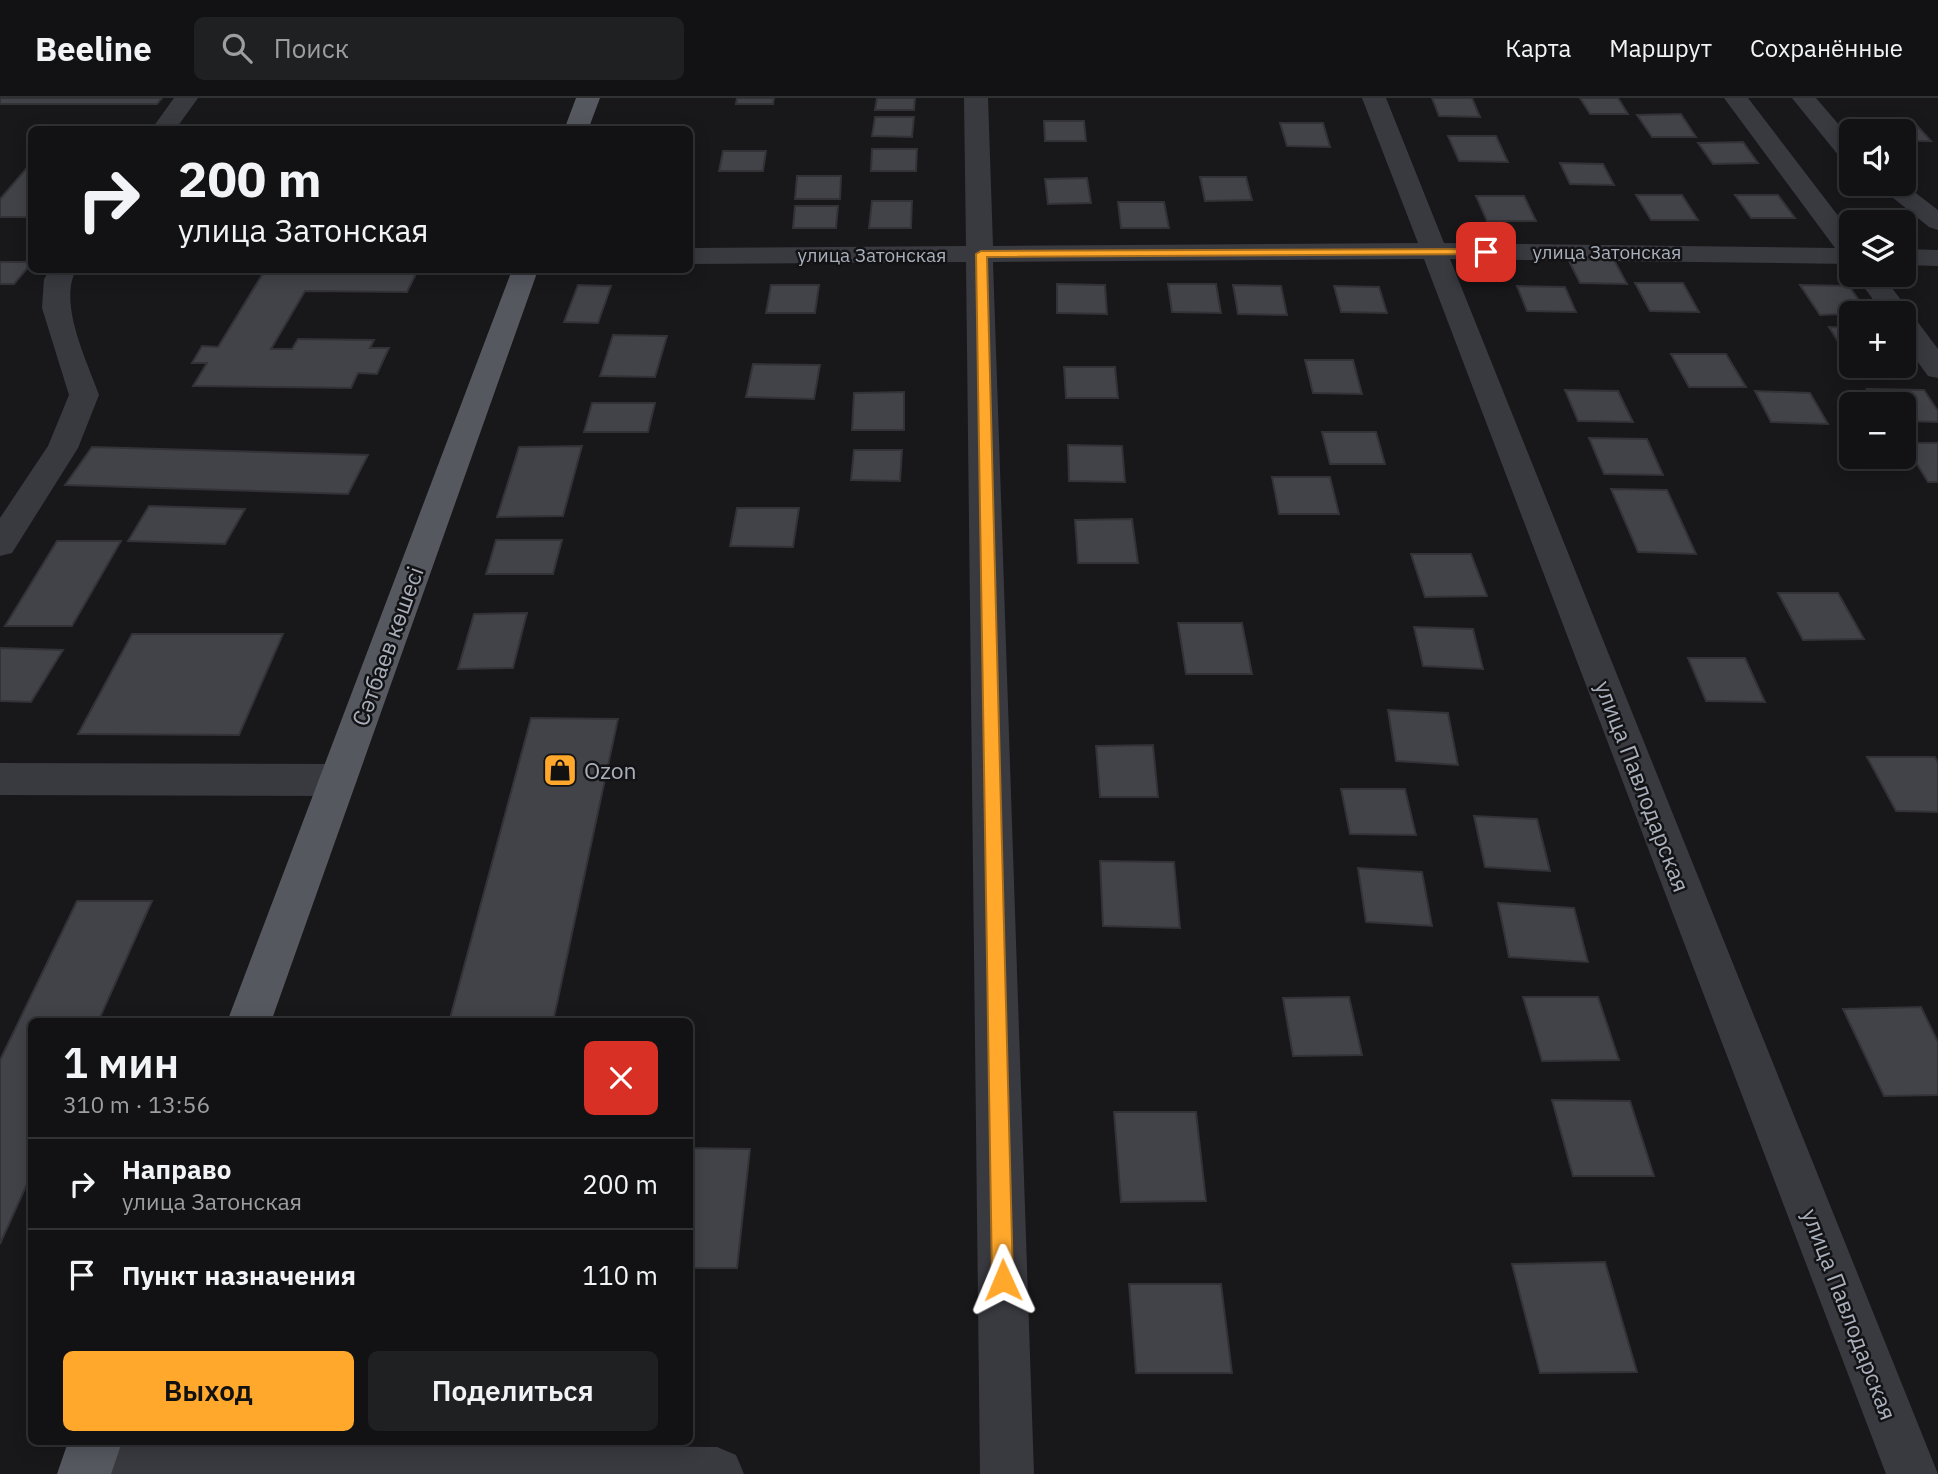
<!DOCTYPE html>
<html lang="ru">
<meta charset="utf-8">
<style>
body{margin:0;font-family:"IBM Plex Sans",sans-serif;background:#1f2022;color:#f1f3f6;height:100vh;display:flex;flex-direction:column;font-size:26px;white-space:nowrap}
*{box-sizing:border-box;margin:0}
p{font-size:23px;color:#9c9ea0}
.icon{flex:none;width:38px;height:38px;fill:none;stroke:currentColor;stroke-width:2;stroke-linecap:round;stroke-linejoin:round}
.map{position:relative;flex:1;overflow:hidden}
.details{position:absolute;left:28px;top:920px;width:665px;height:427px;display:flex;flex-direction:column;background:#121214;border-radius:10px;box-shadow:0 4px 18px #0003,0 0 0 2px #313234}
.details>*{flex:none}
.top-card{position:absolute;left:28px;top:28px;width:665px;height:147px;border-radius:10px;box-shadow:0 4px 18px #0003,0 0 0 2px #313234;background:#121214;color:#f1f3f6;overflow:hidden}
.fabs{position:absolute;left:1839px;top:21px;display:grid;gap:14px}
.fabs a{display:grid;place-items:center;width:77px;height:77px;border-radius:10px;background:#121214;box-shadow:0 4px 18px #0003,0 0 0 2px #313234;font-size:35px}
.pin{position:absolute;display:grid;place-items:center;width:60px;height:60px;color:#fff;margin:-30px;border-radius:14px;box-shadow:0 4px 10px #0006}
.me{position:absolute;width:77px;margin:-38px;rotate:359deg;stroke-linejoin:round;filter:drop-shadow(0 0 5px #0008)}
.turn{display:flex;align-items:center;gap:24px;height:147px;padding:0 35px;font-size:32px}
.turn .icon{width:91px;height:91px;stroke-width:2.5}
.turn b{display:block;font-size:49px;line-height:60px}
.round{display:grid;place-items:center;flex:none;width:74px;height:74px;border-radius:10px;background:#1f2022}
.overview{display:flex;align-items:center;justify-content:space-between;height:119px;padding:0 35px}
h1{font-size:42px;font-weight:600;line-height:52px}
.button{display:flex;gap:14px;margin-top:auto;padding:14px 35px}
.button a{flex:1;height:80px;border-radius:10px;background:#ffa82c;color:#111;font-size:28px;font-weight:600;line-height:80px;text-align:center}
.button a+a{background:#1f2022;color:#f1f3f6}
ul{padding:0;list-style:none}
li{display:flex;align-items:center;gap:21px;height:91px;padding:0 35px;border-top:2px solid #313234}
li div{flex:1}
li b{display:block;font-size:26px}
li em{font-style:normal}
header{display:flex;align-items:center;gap:42px;box-sizing:border-box;height:98px;padding:0 35px;background:#121214;border-bottom:2px solid #313234}
header strong{font-size:33px}
nav{display:flex;gap:38px;margin-inline-start:auto;font-size:24px}
.search{width:490px;height:63px;background:#1f2022;display:flex;align-items:center;gap:18px;box-sizing:border-box;padding:0 24px;border-radius:10px;color:#9c9ea0;font-size:26px}
.map>svg:first-child{display:block}
.building{fill:#424348;stroke:#323237;stroke-width:2}
.lines{fill:none;stroke-linecap:round;stroke-linejoin:round}
.street{fill:#393a40;fill-rule:evenodd}
.primary{fill:#55585f;fill-rule:evenodd}
.route{fill:#ffa82c;stroke:#a66d1d;stroke-width:2}
.labels{text-anchor:middle;dominant-baseline:central;stroke-width:5;stroke-linejoin:round;paint-order:stroke}
.far-street-label{font-size:19px;fill:#a9b0bb;stroke:#131316}
.street-label{font-size:23px;fill:#a9b0bb;stroke:#131316}
.poi-label{font-size:23px;fill:#a9b0bb;stroke:#131316;text-anchor:start}
</style>
<header>
<strong>Beeline</strong>
<div class="search"><svg class="icon" aria-label="search" viewBox="0 0 24 24"><circle cx="10" cy="10" r="6"/><path d="M15 15l6 6"/></svg>Поиск</div>
<nav><a>Карта</a><a>Маршрут</a><a>Сохранённые</a></nav>
</header>
<div class="map">
<svg width="1938" height="1376" viewBox="0 0 1938 1376">
<rect width="100%" height="100%" fill="#18181b"/>
<path class="building" d="M 0,0 L 162,0 L 157,6 L 0,6 Z
M 737,0 L 774,0 L 773,6 L 736,6 Z
M 877,0 L 915,0 L 914,12 L 875,12 Z
M 1432,0 L 1472,0 L 1480,19 L 1439,18 Z
M 1580,0 L 1618,0 L 1628,16 L 1590,16 Z
M 1681,16 L 1696,39 L 1652,39 L 1637,17 Z
M 875,19 L 914,19 L 912,39 L 872,38 Z
M 1868,22 L 1912,22 L 1931,43 L 1904,43 L 1904,33 L 1878,33 Z
M 1044,23 L 1084,23 L 1086,43 L 1045,43 Z
M 1280,25 L 1323,25 L 1330,49 L 1287,48 Z
M 1448,38 L 1496,38 L 1508,64 L 1459,63 Z
M 1743,44 L 1758,65 L 1713,66 L 1698,45 Z
M 872,51 L 917,51 L 916,73 L 871,73 Z
M 723,53 L 766,53 L 763,73 L 719,73 Z
M 32,64 L 32,119 L 0,119 L 0,101 Z
M 1560,65 L 1603,66 L 1614,87 L 1570,86 Z
M 797,78 L 841,78 L 840,101 L 795,101 Z
M 1200,79 L 1246,79 L 1252,102 L 1205,103 Z
M 1087,80 L 1091,105 L 1048,106 L 1045,81 Z
M 1636,97 L 1682,97 L 1698,122 L 1651,122 Z
M 1735,97 L 1778,97 L 1795,120 L 1751,120 Z
M 1476,98 L 1524,98 L 1536,123 L 1487,123 Z
M 872,103 L 912,103 L 911,130 L 869,130 Z
M 1118,104 L 1164,104 L 1169,130 L 1121,130 Z
M 795,108 L 838,108 L 836,130 L 793,130 Z
M 1567,159 L 1613,160 L 1627,186 L 1580,185 Z
M 0,164 L 32,164 L 32,165 L 14,186 L 0,186 Z
M 265,172 L 418,172 L 407,194 L 305,193 L 271,251 L 292,251 L 298,241 L 374,242 L 370,250 L 389,250 L 377,276 L 358,275 L 351,290 L 193,288 L 207,265 L 192,265 L 202,248 L 218,249 Z
M 1635,185 L 1683,185 L 1699,214 L 1650,213 Z
M 1057,186 L 1105,187 L 1107,216 L 1057,215 Z
M 1168,186 L 1216,186 L 1221,215 L 1172,214 Z
M 578,187 L 611,188 L 598,225 L 564,224 Z
M 771,187 L 819,187 L 815,215 L 766,215 Z
M 1233,187 L 1281,188 L 1287,217 L 1238,216 Z
M 1800,187 L 1849,188 L 1868,215 L 1820,217 Z
M 1334,188 L 1379,189 L 1387,215 L 1341,214 Z
M 1517,188 L 1565,189 L 1576,214 L 1527,213 Z
M 1829,229 L 1852,230 L 1852,258 L 1847,258 Z
M 613,237 L 667,238 L 655,279 L 600,278 Z
M 1671,256 L 1726,256 L 1746,289 L 1689,289 Z
M 1305,262 L 1353,262 L 1362,296 L 1313,295 Z
M 753,266 L 820,267 L 814,301 L 746,299 Z
M 1064,269 L 1115,269 L 1118,300 L 1066,300 Z
M 1867,291 L 1924,292 L 1938,313 L 1938,324 L 1904,323 L 1904,306 L 1877,306 Z
M 1565,292 L 1618,293 L 1633,324 L 1578,323 Z
M 1755,293 L 1810,295 L 1828,326 L 1771,324 Z
M 904,294 L 904,332 L 852,332 L 854,295 Z
M 592,305 L 655,305 L 648,334 L 584,334 Z
M 1322,334 L 1376,334 L 1385,366 L 1330,366 Z
M 1589,340 L 1647,341 L 1663,377 L 1604,376 Z
M 1904,345 L 1938,345 L 1938,384 L 1928,384 Z
M 1068,347 L 1122,348 L 1125,384 L 1069,383 Z
M 582,348 L 563,418 L 497,419 L 519,349 Z
M 92,349 L 368,357 L 348,396 L 65,387 Z
M 854,352 L 902,352 L 900,383 L 851,382 Z
M 1272,379 L 1330,379 L 1339,416 L 1279,416 Z
M 1611,391 L 1667,392 L 1696,456 L 1638,454 Z
M 149,408 L 245,411 L 225,446 L 128,443 Z
M 737,410 L 799,410 L 793,449 L 730,448 Z
M 1132,421 L 1138,465 L 1078,465 L 1075,422 Z
M 496,442 L 562,442 L 553,476 L 486,476 Z
M 57,443 L 121,443 L 72,528 L 5,528 Z
M 1411,456 L 1471,456 L 1487,498 L 1425,499 Z
M 1778,495 L 1838,495 L 1864,541 L 1803,542 Z
M 527,515 L 513,570 L 458,571 L 474,516 Z
M 1178,525 L 1242,525 L 1252,576 L 1186,576 Z
M 1414,529 L 1473,531 L 1483,571 L 1423,568 Z
M 132,536 L 283,536 L 239,637 L 78,636 Z
M 0,550 L 63,552 L 31,604 L 0,603 Z
M 1688,560 L 1745,560 L 1765,604 L 1706,603 Z
M 1388,612 L 1448,615 L 1458,667 L 1396,663 Z
M 531,620 L 618,621 L 553,924 L 449,924 Z
M 1153,647 L 1158,699 L 1100,699 L 1096,648 Z
M 1867,659 L 1935,659 L 1938,665 L 1938,714 L 1896,713 Z
M 1341,691 L 1405,691 L 1416,737 L 1350,736 Z
M 1474,718 L 1537,721 L 1550,773 L 1485,769 Z
M 1100,763 L 1174,764 L 1180,830 L 1103,828 Z
M 1358,770 L 1422,774 L 1432,828 L 1366,824 Z
M 77,803 L 152,803 L 98,924 L 32,924 L 32,1075 L 0,1146 L 0,962 Z
M 1498,805 L 1574,810 L 1588,864 L 1509,859 Z
M 1349,899 L 1362,957 L 1293,958 L 1283,900 Z
M 1523,899 L 1598,899 L 1619,962 L 1542,963 Z
M 1921,909 L 1938,944 L 1938,997 L 1884,998 L 1843,911 Z
M 1552,1002 L 1630,1003 L 1654,1078 L 1573,1078 Z
M 1114,1014 L 1196,1014 L 1206,1103 L 1121,1104 Z
M 690,1050 L 750,1051 L 737,1170 L 690,1170 Z
M 1605,1164 L 1637,1274 L 1540,1275 L 1512,1166 Z
M 1129,1186 L 1221,1186 L 1232,1275 L 1136,1275 Z"/>
<g class="lines">
<path class="street" d="M 174,0 L 198,0 L 175,32 L 151,32 Z
M 964,0 L 988,0 L 993,148 L 1418,145 L 1362,0 L 1386,0 L 1444,145 L 1835,150 L 1724,0 L 1748,0 L 1852,136 L 1852,166 L 1450,161 L 1938,1376 L 1886,1376 L 1424,161 L 1416,161 L 993,164 L 1034,1376 L 980,1376 L 966,164 L 690,166 L 690,150 L 966,148 Z
M 1792,0 L 1816,0 L 1852,42 L 1852,65 L 1843,63 Z
M 1876,86 L 1904,86 L 1938,112 L 1938,132 L 1929,129 Z
M 1904,151 L 1938,152 L 1938,168 L 1904,167 Z
M 50,172 L 76,172 C 58,206 87,263 99,297 L 78,350 L 12,455 L 0,458 L 0,420 L 48,348 L 69,297 L 42,210 L 44,181 Z
M 1855,177 L 1882,177 L 1911,215 L 1909,218 L 1914,219 L 1938,251 L 1938,280 L 1928,278 L 1904,245 L 1904,215 L 1883,215 Z
M 0,665 L 338,666 L 352,671 L 357,682 L 352,693 L 338,698 L 0,697 Z
M 86,1344 L 717,1349 L 736,1357 L 744,1376 L 61,1376 L 59,1371 L 67,1352 Z"/>
<path class="primary" d="M 576,0 L 600,0 L 588,32 L 564,32 Z
M 512,172 L 538,172 L 271,924 L 227,924 Z
M 68,1344 L 122,1344 L 111,1376 L 57,1376 Z"/>
</g>
<path class="route" d="M 1486,151 L 1490,151 L 1490,156 L 987,159 L 1013,1182 L 1010,1189 L 1003,1192 L 996,1189 L 992,1182 L 976,156 L 981,153 Z"/>
<defs>
<g id="shop-square" transform="scale(1.75)"><rect x="-9" y="-9" width="18" height="18" rx="4" fill="#ffa82c" stroke="#131316"/><path d="M-5-2.5h2.3a2.7 3.5 0 0 1 5.4 0H5L5.5 6h-11ZM-1.5-2.5h3a1.5 2.3 0 0 0-3 0Z" fill="#111"/></g>
</defs>
<g fill-rule="evenodd">
<use href="#shop-square" x="560" y="672"/>
</g>
<g class="labels">
<g class="far-street-label">
<text x="1607" y="154">улица Затонская</text>
<text x="872" y="157">улица Затонская</text>
</g>
<g class="street-label">
<text transform="translate(387 548) rotate(-70)">Сәтбаев көшесі</text>
<text transform="translate(1643 688) rotate(69)">улица Павлодарская</text>
<text transform="translate(1850 1216) rotate(69)">улица Павлодарская</text>
</g>
<g class="poi-label">
<text x="584" y="672">Ozon</text>
</g>
</g>
</svg>
<div class="fabs">
<a><svg class="icon" aria-label="sound" viewBox="0 0 24 24"><path d="M4 9h4l5-4v14l-5-4H4zM17 9q2 3 0 6"/></svg></a>
<a><svg class="icon" aria-label="layers" viewBox="0 0 24 24"><path d="M12 4l9 5-9 5-9-5zM3 14l9 5 9-5"/></svg></a>
<a>+</a>
<a>−</a>
</div>
<div class="pin" style="left:1486px;top:154px;background:#d93025"><svg class="icon" aria-label="arrive" viewBox="0 0 24 24"><path d="M6 21V4h12l-3 4 3 4H6"/></svg></div>
<svg class="me" style="left:1003px;top:1182px" viewBox="-20 -20 40 40"><path d="M0-17L14 15 0 8-14 15z" fill="#ffa82c" stroke="#fff" stroke-width="4"/></svg>
<div class="top-card">
<div class="turn"><svg class="icon" aria-label="right" viewBox="0 0 24 24"><path d="M7 20v-9h11M14 6l5 5-5 5"/></svg><div><b>200 m</b>улица Затонская</div></div>
</div>
<section class="details">
<div class="overview"><div><h1>1 мин</h1><p>310 m · 13:56</p></div><a class="round" style="background:#d93025;color:#fff"><svg class="icon" aria-label="close" viewBox="0 0 24 24"><path d="M6 6l12 12M18 6L6 18"/></svg></a></div>
<ul>
<li><svg class="icon" aria-label="right" viewBox="0 0 24 24"><path d="M7 20v-9h11M14 6l5 5-5 5"/></svg><div><b>Направо</b><p>улица Затонская</p></div><em>200 m</em></li>
<li><svg class="icon" aria-label="arrive" viewBox="0 0 24 24"><path d="M6 21V4h12l-3 4 3 4H6"/></svg><div><b>Пункт назначения</b></div><em>110 m</em></li>
</ul>
<div class="button"><a>Выход</a><a>Поделиться</a></div>
</section>
</div>
